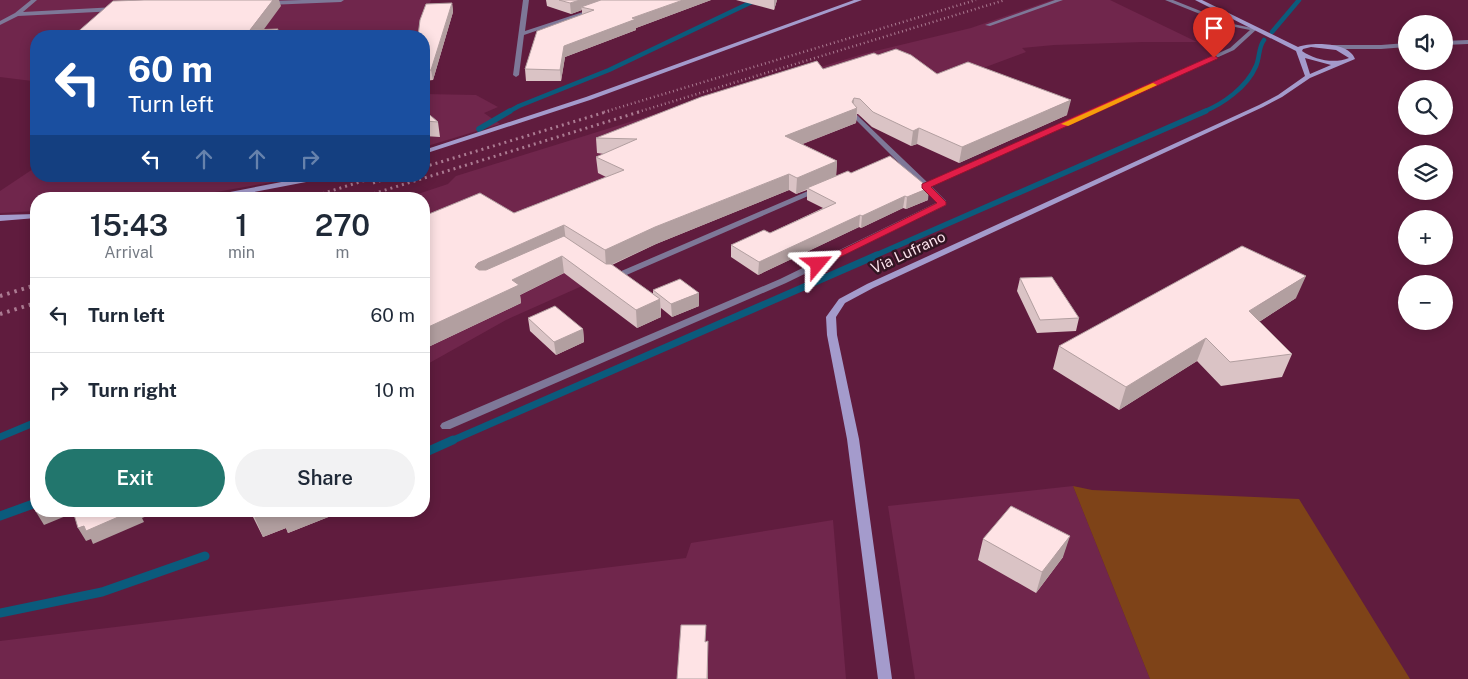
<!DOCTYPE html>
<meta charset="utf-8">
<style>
body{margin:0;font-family:"Public Sans",sans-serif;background:#f2f2f3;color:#1f2937;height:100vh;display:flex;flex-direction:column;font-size:19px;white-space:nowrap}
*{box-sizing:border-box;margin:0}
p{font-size:16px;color:#747a83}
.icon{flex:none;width:28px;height:28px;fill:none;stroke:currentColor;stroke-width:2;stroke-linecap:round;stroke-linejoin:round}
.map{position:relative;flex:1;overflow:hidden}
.side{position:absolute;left:30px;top:192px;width:400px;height:325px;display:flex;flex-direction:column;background:#fff;border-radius:20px;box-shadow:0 2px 12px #0003}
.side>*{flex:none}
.top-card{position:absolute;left:30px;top:30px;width:400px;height:152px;border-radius:20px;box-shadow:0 2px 12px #0003;background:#1a4fa0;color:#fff;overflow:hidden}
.controls{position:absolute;left:1398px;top:15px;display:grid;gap:10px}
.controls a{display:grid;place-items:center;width:55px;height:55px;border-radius:50%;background:#fff;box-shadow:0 2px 12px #0003;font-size:25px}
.pin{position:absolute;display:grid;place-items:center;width:42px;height:42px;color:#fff;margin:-51px -21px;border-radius:50% 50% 50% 0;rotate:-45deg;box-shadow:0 0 5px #0007}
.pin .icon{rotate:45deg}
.me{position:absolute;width:55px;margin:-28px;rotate:64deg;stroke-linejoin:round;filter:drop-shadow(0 0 4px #0008)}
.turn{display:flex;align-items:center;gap:18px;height:105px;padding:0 15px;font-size:22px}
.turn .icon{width:65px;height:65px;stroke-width:2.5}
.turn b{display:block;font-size:35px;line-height:42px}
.lanes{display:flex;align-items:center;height:48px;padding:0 15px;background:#0003;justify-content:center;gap:25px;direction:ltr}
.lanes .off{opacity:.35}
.eta{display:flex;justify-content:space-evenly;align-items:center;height:85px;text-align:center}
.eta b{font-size:30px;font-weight:600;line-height:35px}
.primary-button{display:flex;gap:10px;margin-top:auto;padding:10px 15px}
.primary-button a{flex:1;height:58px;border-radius:30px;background:#22766d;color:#fff;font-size:20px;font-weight:600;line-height:58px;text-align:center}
.primary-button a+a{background:#f2f2f3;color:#1f2937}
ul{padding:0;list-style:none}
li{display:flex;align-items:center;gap:15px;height:75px;padding:0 15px;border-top:1px solid #e0e1e3}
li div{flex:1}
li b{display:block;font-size:19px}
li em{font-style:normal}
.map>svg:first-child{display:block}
.built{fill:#70264c}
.green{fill:#7e4318}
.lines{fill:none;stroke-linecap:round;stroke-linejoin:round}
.stream-far3{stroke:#0b5b7c;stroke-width:4.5}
.stream-far2{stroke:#0b5b7c;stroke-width:5.5}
.stream-far1{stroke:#0b5b7c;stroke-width:7}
.stream{stroke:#0b5b7c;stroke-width:9}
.street{fill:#7e7898;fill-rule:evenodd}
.secondary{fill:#a49bcc;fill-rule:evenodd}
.rail-far2{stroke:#ab7b92;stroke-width:2.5;stroke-dasharray:1 3;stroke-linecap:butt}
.rail-far1{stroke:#ab7b92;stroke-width:3;stroke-dasharray:2 4;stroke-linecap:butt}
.rail{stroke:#ab7b92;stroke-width:4;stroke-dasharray:2.5 5;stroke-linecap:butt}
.wall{fill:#dac3c5}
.shaded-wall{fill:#b29fa0}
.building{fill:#fee3e5;stroke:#b29fa0}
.route{fill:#e11d48;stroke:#92132f}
.slow{fill:#f59e0b}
.labels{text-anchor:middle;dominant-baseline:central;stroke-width:5;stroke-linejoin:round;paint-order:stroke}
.street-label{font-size:15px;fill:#fce2ec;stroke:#331523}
</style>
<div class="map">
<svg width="1468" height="679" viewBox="0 0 1468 679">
<rect width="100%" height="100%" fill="#601c3e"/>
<path class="built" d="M 0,0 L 431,0 L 419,36 L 36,36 L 36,79 L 32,81 L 0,77 Z
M 1052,0 L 1110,0 L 1197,42 L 1143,42 L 1054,45 L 1022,48 L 1026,52 L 865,112 L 851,125 L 573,238 L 618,270 L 506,320 L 424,366 L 424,199 L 403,199 L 448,184 L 456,176 L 681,106 L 691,107 L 863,54 L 971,28 Z
M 424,94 L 476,95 L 498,107 L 484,113 L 500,124 L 424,147 Z
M 36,167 L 36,176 L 306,176 L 222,191 L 166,199 L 36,199 L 36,211 L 0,213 L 0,191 Z
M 1073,486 L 1150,679 L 915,679 L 888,506 Z
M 833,520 L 846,679 L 0,679 L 0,641 L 686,558 L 691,543 Z"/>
<path class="green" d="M 1073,486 L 1092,490 L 1299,499 L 1410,679 L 1150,679 Z"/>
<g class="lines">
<path class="stream-far3" d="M 1272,32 L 1299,0
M 508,112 L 519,106 L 609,70 L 756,0
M 1203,112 C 1223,104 1247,87 1256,66 C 1260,57 1258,48 1264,40"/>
<path class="stream-far2" d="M 479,129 L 510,111
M 874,256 L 1206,111"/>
<path class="stream-far1" d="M 0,437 L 36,422
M 451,441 L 877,255"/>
<path class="stream" d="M 424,453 L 453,440
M 0,516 L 36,503
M 0,613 L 102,592 L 205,556"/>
<path class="street" d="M 31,0 L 37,0 L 23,12 L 116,7 L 119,9 L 116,11 L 18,16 L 0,25 L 0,21 L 15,13 Z
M 302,0 L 344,0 L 341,2 L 268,5 L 265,3 L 268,1 Z
M 523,0 L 529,0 L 525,31 L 592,9 L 597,10 L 524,35 L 519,75 L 516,77 L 513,75 Z
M 1055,0 L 1063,0 L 990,26 L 985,25 Z
M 1165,0 L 1173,0 L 1233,24 L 1257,29 L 1234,50 L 931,186 L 946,201 L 946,205 L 786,283 L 450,429 L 442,429 L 440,426 L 442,423 L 780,279 L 938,202 L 853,117 L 853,115 L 857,115 L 927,182 L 1230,48 L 1250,30 L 1230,26 Z
M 1468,40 L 1468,44 L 1444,45 L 1444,41 Z
M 1406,43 L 1406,47 L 1381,49 L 1328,49 L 1325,47 L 1328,45 L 1381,45 Z
M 815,188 L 818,188 L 822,190 L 615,280 L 609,280 L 606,277 L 608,275 L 612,275 Z"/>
<path class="secondary" d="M 854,0 L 862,0 L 590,100 L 424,154 L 424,150 L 586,97 Z
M 1195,0 L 1202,0 L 1298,47 C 1312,42 1349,42 1355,59 L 1310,78 L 1282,97 L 1263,107 L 873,288 L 845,303 L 836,317 L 837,335 L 859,439 L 892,679 L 878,679 L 847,439 L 827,335 L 826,317 L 839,299 L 867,284 L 1259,105 L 1278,95 L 1305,76 L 1296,51 ZM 1311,47 L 1336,50 L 1349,58 C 1334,64 1315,60 1302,51 L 1303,49 ZM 1305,58 L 1331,65 L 1310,74 Z
M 313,176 L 331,176 L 327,178 L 218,199 L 200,199 L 204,197 Z
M 36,214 L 36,218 L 0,221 L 0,215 Z"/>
<path class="rail-far2" d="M 604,112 L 976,0
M 638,112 L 1005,0"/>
<path class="rail-far1" d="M 424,167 L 609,111
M 373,183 L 394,176
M 305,199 L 379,176
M 356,199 L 642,111"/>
<path class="rail" d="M 0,296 L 36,285
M 0,314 L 36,303"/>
</g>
<path class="wall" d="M 546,0 L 711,0 L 636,28 L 636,30 L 565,57 L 561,81 L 526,81 L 525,69 L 582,15 L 582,10 L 571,14 L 547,6 Z
M 736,0 L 777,0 L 774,10 Z
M 452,3 L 453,12 L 433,80 L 424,81 L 424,36 Z
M 823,69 L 937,74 L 1067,115 L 959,163 L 917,144 L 911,146 L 872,127 L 858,114 L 857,114 L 856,123 L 802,144 L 837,161 L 836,176 L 851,173 L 928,200 L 906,209 L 903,208 L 861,228 L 859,227 L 758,275 L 731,257 L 731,245 L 770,233 L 823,208 L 807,200 L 807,190 L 796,194 L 789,190 L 656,244 L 612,265 L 653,294 L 653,290 L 699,306 L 672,317 L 661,308 L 661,317 L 637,328 L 564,273 L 520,295 L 521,303 L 424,349 L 514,213 L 606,177 L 598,173 L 596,157 L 604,154 L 597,153 L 596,138 Z
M 424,110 L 438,122 L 440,137 L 424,136 Z
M 51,176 L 132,176 L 109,182 L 54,182 Z
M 1020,278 L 1079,318 L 1076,331 L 1037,333 L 1017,291 Z
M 1296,298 L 1259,322 L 1292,354 L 1282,377 L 1221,386 L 1197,361 L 1119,410 L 1053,369 L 1059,346 Z
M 528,318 L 583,329 L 584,342 L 556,355 L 530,331 Z
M 250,511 L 340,511 L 341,512 L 288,533 L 286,528 L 263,537 Z
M 983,539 L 1063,557 L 1036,593 L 978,560 Z"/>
<path class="shaded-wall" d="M 273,0 L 279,0 L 281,6 L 259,36 L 250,30 Z
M 580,0 L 612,0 L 581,7 L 582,10 L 571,14 L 570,3 Z
M 683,0 L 711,0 L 636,28 L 636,30 L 565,57 L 561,81 L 560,70 L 564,46 L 632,18 Z
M 774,0 L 777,0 L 774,10 Z
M 452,3 L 453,12 L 433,80 L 431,70 Z
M 278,29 L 280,36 L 274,36 Z
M 854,98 L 853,110 L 857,108 L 856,123 L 785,151 L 785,136 L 852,102 Z
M 1071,100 L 1067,115 L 959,163 L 962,147 Z
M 919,128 L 917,144 L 911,146 L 913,131 Z
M 837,161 L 836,177 L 807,188 L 807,189 L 796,194 L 797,178 Z
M 789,174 L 789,190 L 656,244 L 606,267 L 605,250 L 655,227 Z
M 107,176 L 132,176 L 109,182 Z
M 929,188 L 928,200 L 906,209 L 907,197 Z
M 905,196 L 903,208 L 861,228 L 862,216 Z
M 860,215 L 859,227 L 758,275 L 759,262 Z
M 564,225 L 566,242 L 481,280 L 475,267 L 478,263 Z
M 562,256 L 564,273 L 520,295 L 521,303 L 424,349 L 424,329 L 512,280 Z
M 1306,276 L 1296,298 L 1240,334 L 1249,311 Z
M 699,293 L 699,306 L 672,317 L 671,304 Z
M 660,299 L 661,317 L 637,328 L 636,310 Z
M 583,329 L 584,342 L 556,355 L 554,342 Z
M 1206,338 L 1197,361 L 1119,410 L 1126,387 Z
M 39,511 L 78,511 L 44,525 L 36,512 Z
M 132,511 L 145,511 L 147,516 L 142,518 L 144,522 L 93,544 L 91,539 L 86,541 L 78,528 L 84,526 Z
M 268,511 L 340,511 L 341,512 L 288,533 L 286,528 L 263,537 L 254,516 Z
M 1070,536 L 1063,557 L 1036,593 L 1042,572 Z
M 708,641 L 708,679 L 707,679 Z"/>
<path class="building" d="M 144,0 L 273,0 L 250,30 L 278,29 L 274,36 L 73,36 L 113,1 Z
M 559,0 L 580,0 L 570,3 Z
M 601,0 L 683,0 L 632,18 L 636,19 L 564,46 L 560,70 L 525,69 L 537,31 L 594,10 L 581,7 Z
M 452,3 L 431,70 L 424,71 L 424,36 L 418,36 L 420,20 L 426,4 Z
M 896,49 L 911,55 L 937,74 L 968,62 L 1071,100 L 962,147 L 919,128 L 913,131 L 873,112 L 860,99 L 854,98 L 852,102 L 857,108 L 785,136 L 837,161 L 797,178 L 789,174 L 655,227 L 605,250 L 564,225 L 478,263 L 475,267 L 479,270 L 486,270 L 564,236 L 606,264 L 611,264 L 660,299 L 636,310 L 562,256 L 512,280 L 519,285 L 424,329 L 424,216 L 480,193 L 514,213 L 624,170 L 596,157 L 637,139 L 596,138 L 701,97 L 817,61 L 823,69 L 874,53 L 878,55 Z
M 424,110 L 438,122 L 424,121 Z
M 890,156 L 929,188 L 907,197 L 905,196 L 862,216 L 860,215 L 759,262 L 731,245 L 764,230 L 770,233 L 836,203 L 807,188 L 848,171 L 851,173 Z
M 1242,246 L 1306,276 L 1249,311 L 1292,354 L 1230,362 L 1206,338 L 1126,387 L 1059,346 Z
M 1052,277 L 1079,318 L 1040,320 L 1020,278 Z
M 680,279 L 699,293 L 671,304 L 653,290 Z
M 555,306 L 583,329 L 554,342 L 528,318 Z
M 36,493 L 36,511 L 39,511 L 36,512 L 31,495 Z
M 1011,506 L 1070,536 L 1042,572 L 983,539 Z
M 73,511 L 132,511 L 86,531 L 84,526 L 78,528 Z
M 251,511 L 268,511 L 254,516 Z
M 681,625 L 706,625 L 705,642 L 708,641 L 707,679 L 677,679 Z"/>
<path class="route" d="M 1214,55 L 1218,58 L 1217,59 L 931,187 L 946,202 L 946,205 L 822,266 L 815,266 L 813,264 L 937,203 L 922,188 L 922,184 Z"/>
<path class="slow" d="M 1153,83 L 1157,85 L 1155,86 L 1068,126 L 1061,124 Z"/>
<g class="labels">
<g class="street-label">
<text transform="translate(908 252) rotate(-25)">Via Lufrano</text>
</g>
</g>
</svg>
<div class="controls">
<a><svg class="icon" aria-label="sound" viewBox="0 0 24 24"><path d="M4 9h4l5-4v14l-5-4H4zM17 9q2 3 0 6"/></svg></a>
<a><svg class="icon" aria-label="search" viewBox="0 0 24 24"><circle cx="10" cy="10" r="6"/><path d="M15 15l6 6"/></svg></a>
<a><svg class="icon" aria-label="layers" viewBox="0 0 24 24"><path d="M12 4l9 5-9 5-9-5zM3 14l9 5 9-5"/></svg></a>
<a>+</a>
<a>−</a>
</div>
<div class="pin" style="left:1214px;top:58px;background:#d93025"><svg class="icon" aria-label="arrive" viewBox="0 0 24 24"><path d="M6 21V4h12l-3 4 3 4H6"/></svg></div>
<svg class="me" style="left:818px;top:264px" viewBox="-20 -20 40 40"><path d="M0-17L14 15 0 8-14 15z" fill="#e11d48" stroke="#fff" stroke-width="4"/></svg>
<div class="top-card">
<div class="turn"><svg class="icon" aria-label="left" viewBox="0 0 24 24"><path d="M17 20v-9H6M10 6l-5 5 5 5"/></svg><div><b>60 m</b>Turn left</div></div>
<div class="lanes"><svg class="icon" aria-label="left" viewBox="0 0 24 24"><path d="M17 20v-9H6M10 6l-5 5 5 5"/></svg><svg class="icon off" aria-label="ahead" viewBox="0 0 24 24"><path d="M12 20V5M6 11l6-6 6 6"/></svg><svg class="icon off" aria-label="ahead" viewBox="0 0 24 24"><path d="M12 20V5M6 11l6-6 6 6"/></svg><svg class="icon off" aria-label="right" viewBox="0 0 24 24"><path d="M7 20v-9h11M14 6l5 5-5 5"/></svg></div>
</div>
<section class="side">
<div class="eta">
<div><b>15:43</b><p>Arrival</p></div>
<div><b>1</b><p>min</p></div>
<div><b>270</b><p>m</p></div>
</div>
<ul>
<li><svg class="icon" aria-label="left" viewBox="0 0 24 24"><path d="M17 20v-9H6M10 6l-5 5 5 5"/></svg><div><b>Turn left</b></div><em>60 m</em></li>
<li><svg class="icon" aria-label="right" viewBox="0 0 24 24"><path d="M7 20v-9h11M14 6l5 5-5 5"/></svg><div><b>Turn right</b></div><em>10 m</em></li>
</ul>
<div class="primary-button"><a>Exit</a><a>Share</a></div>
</section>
</div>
